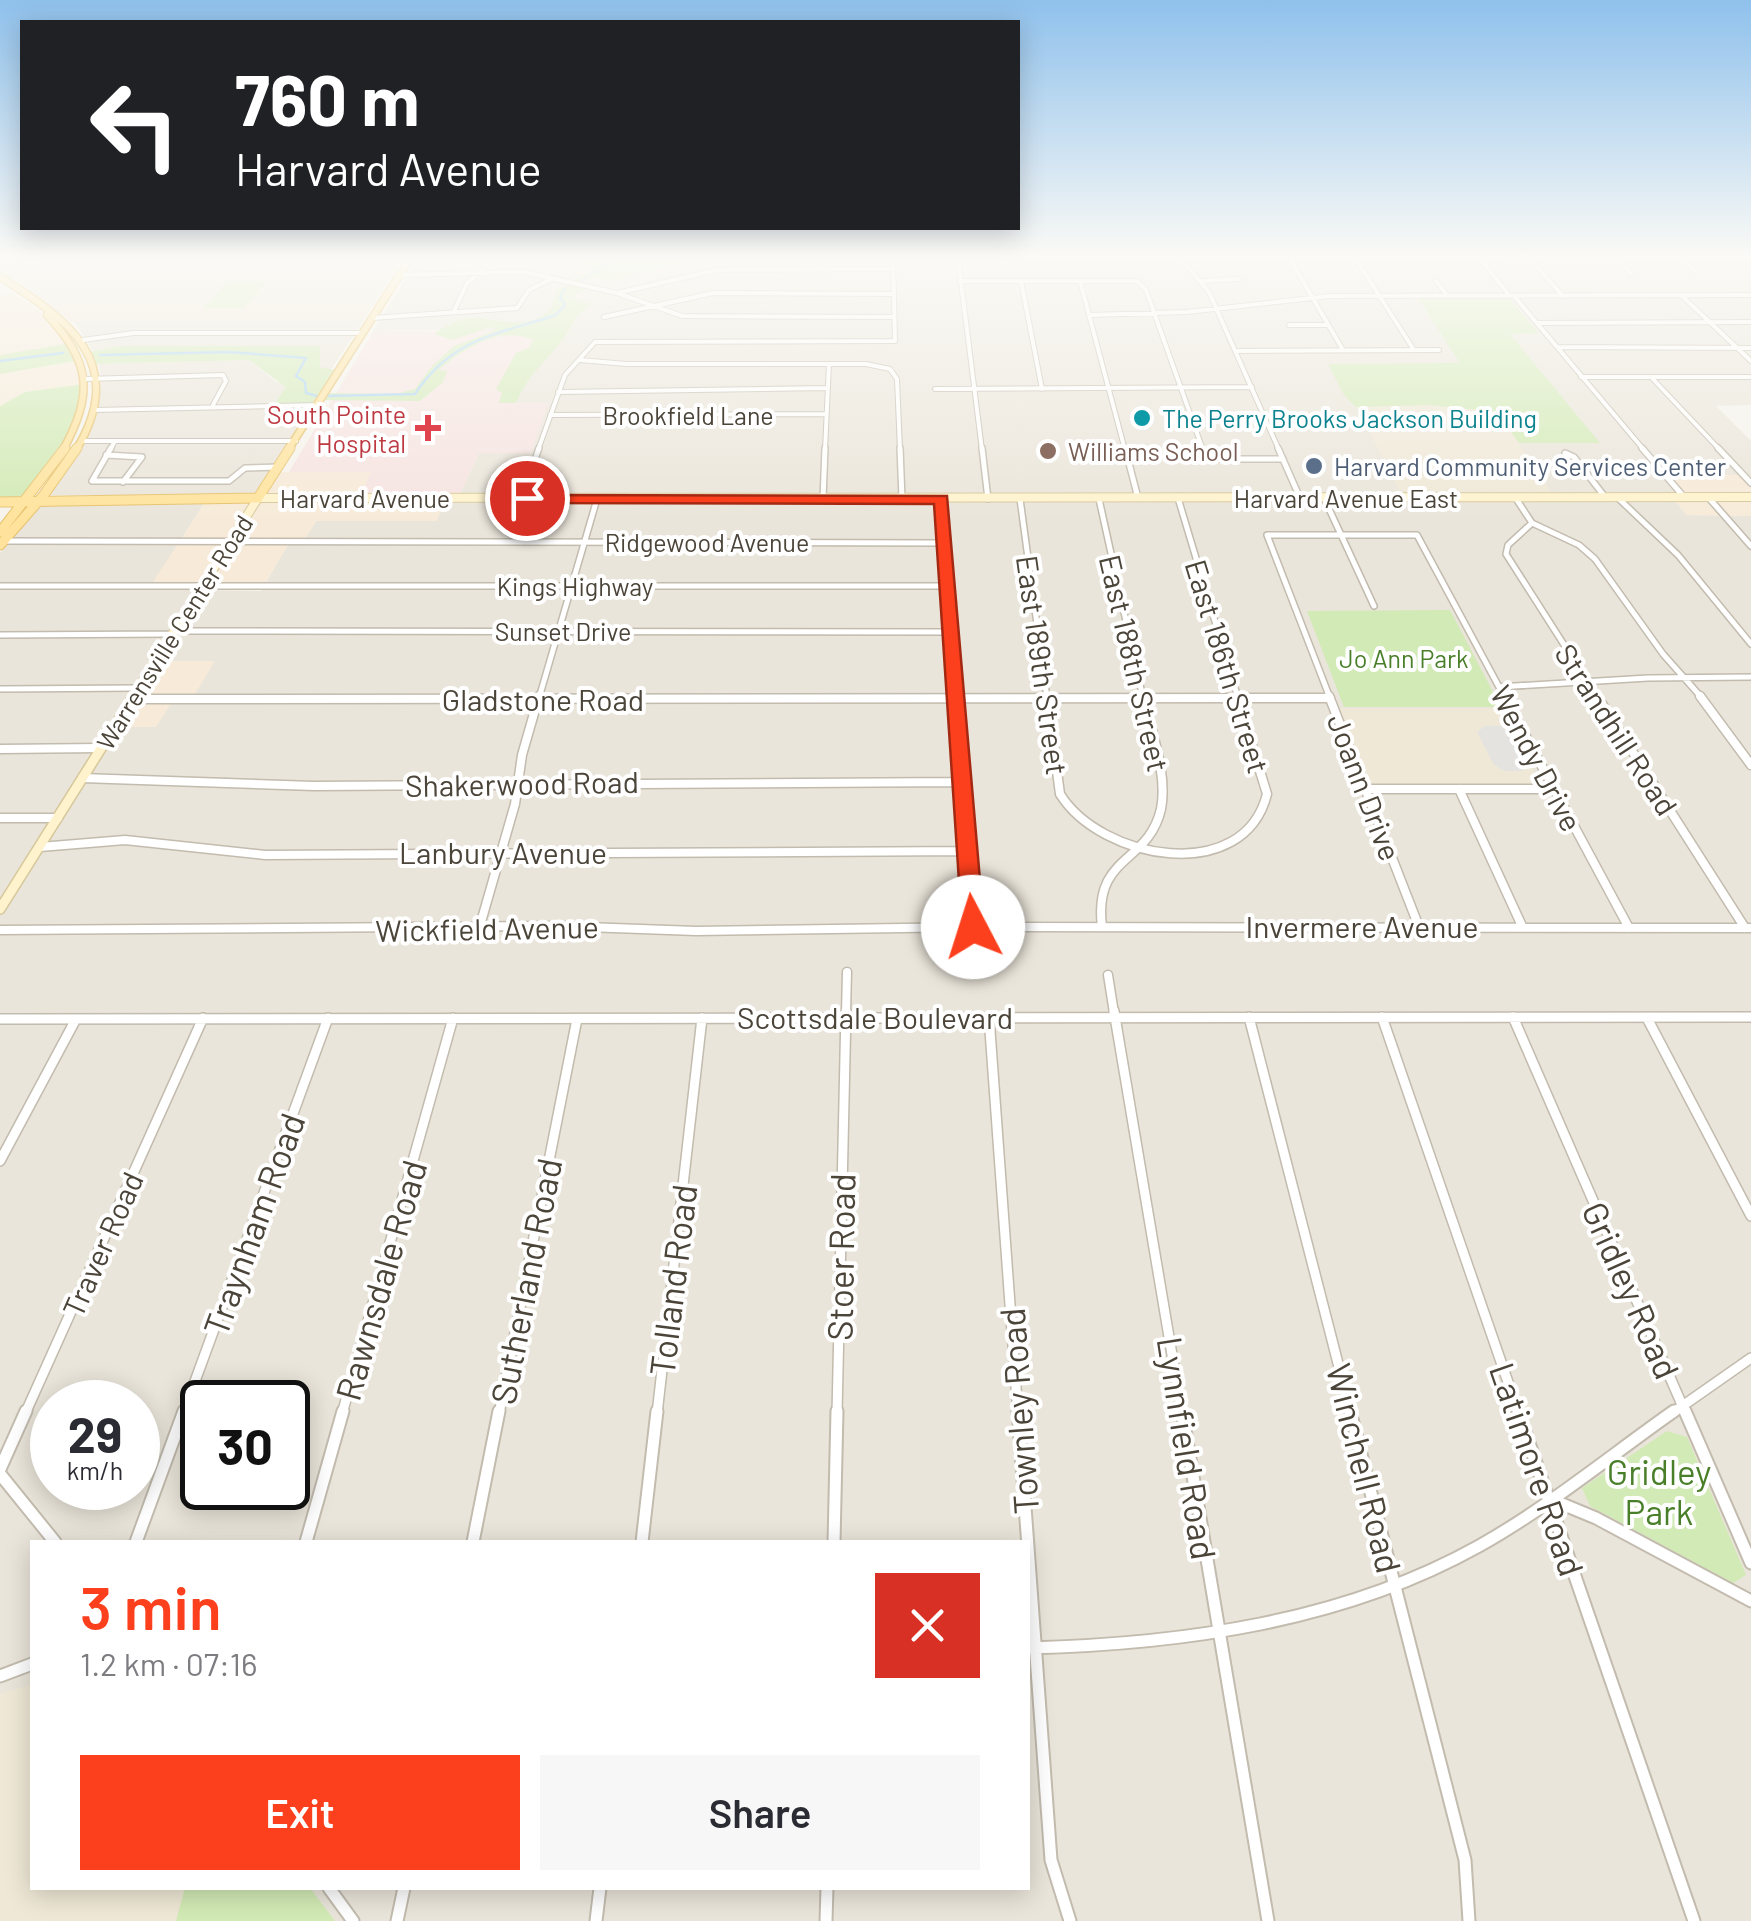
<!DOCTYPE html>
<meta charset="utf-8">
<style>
body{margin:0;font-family:Barlow,sans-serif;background:#f7f7f7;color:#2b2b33;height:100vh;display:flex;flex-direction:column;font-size:38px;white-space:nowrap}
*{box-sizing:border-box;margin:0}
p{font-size:32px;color:#7c7c81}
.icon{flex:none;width:55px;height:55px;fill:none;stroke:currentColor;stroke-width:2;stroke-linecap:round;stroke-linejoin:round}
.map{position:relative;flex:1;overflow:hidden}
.side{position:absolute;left:30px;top:1540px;width:1000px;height:350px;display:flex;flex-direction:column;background:#fff;border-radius:0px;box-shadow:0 5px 25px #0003}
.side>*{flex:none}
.top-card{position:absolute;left:20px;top:20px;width:1000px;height:210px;border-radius:0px;box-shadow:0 5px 25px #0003;background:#202124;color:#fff;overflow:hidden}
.speed{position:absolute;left:30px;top:1380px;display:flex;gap:20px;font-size:50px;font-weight:700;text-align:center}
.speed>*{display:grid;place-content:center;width:130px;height:130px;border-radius:50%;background:#fff;box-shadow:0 5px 25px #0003;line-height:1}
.speed small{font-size:25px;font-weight:400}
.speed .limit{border:5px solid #111;border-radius:15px;background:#fff;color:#111}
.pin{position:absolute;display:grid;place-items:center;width:85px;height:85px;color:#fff;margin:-42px;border:5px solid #fff;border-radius:50%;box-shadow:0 2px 10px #0007}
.me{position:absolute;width:110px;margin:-55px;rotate:355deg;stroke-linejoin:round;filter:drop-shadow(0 0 8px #0008)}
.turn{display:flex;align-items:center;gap:35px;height:210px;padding:0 50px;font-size:45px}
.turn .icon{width:130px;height:130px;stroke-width:2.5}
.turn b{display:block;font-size:70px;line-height:85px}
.round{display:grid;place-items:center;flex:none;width:105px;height:105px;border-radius:0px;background:#f7f7f7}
.headline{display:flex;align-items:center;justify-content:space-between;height:170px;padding:0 50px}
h1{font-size:60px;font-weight:600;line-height:75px;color:#fc3f1d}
.button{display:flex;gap:20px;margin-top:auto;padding:20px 50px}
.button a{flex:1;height:115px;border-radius:0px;background:#fc3f1d;color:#fff;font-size:40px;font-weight:600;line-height:115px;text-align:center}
.button a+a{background:#f7f7f7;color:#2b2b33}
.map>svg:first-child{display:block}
.residential{fill:#eae5da;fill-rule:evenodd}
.commercial{fill:#f7ead8}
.education{fill:#efe8d6}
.medical{fill:#f6e3e0}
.green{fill:#d2eab5}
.parking{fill:#e5e3e0}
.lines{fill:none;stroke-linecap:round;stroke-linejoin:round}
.stream{stroke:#a9d4f2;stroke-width:2.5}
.minor-far4-casing{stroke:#c2bbae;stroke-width:6}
.minor-far3-casing{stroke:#c2bbae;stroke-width:8}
.minor-far2-casing{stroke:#c2bbae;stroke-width:11}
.minor-far1-casing{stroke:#c2bbae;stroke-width:12}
.minor-casing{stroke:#c2bbae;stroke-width:15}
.secondary-far1-casing{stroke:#d6c79b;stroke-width:10}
.secondary-casing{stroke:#d6c79b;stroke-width:12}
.primary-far1-casing{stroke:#e6c16a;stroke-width:9}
.primary-casing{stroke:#e6c16a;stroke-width:11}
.minor-far4{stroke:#fff;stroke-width:4}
.minor-far3{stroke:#fff;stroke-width:5}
.minor-far2{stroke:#fff;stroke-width:8}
.minor-far1{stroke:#fff;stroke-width:9}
.minor{stroke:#fff;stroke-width:11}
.secondary-far1{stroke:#fff3cd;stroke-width:8}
.secondary{stroke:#fff3cd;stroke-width:9}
.primary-far1{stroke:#ffe39c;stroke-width:6}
.primary{stroke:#ffe39c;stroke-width:9}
.route{fill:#fc3f1d;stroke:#a42913;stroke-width:2.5}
.culture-dot{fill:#0f9aa8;stroke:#fff;stroke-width:4}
.health-dot{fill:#e0444e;stroke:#fff;stroke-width:4}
.education-dot{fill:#8d6e63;stroke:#fff;stroke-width:4}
.service-dot{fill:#5c6f8a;stroke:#fff;stroke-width:4}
.labels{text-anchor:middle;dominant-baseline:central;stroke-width:8;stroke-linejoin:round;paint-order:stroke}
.far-health-label{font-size:25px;fill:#be3a42;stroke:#fff;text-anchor:end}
.far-street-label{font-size:25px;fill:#4b4439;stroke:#fff}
.far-culture-label{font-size:25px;fill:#0d838f;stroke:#fff;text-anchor:start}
.far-education-label{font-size:25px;fill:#785e54;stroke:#fff;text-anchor:start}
.far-service-label{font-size:25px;fill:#4e5e75;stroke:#fff;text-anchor:start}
.far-park-label{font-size:25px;fill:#4a7f2a;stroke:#fff}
.street-label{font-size:30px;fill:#4b4439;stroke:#fff}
.near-street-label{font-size:35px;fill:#4b4439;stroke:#fff}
.near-park-label{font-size:35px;fill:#4a7f2a;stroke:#fff}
</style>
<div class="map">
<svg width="1751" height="1921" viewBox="0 0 1751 1921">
<rect width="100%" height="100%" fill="#f6f3ec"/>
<path class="residential" d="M 0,254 L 303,254 L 299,259 L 0,259 Z
M 743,254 L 1751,254 L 1751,405 L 1716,406 L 1751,441 L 1751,475 L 1670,475 L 1686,494 L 475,496 L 460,494 L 479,453 L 508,403 L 461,330 L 374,330 L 419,257 L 546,257 L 591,264 L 615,274 Z
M 74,321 L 363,321 L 330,371 L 319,367 L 319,346 L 122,346 L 93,351 Z
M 249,360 L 276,382 L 321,390 L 254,495 L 49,495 L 85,442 L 97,411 L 101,379 L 99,364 Z
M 1675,501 L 1687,515 L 1751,516 L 1751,1921 L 0,1921 L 0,553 L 43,502 L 205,502 L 149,589 L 261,591 L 288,544 L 301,545 L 316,521 L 436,521 L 444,503 ZM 52,1402 L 138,1402 L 138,1488 L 52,1488 ZM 202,1402 L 288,1402 L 288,1488 L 202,1488 ZM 32,1542 L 1028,1542 L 1028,1888 L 32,1888 Z"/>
<path class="commercial" d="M 12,293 L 52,319 L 72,343 L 0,355 L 0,296 Z
M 80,360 L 85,384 L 25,392 L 0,406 L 0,374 Z
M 276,472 L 372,472 L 362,493 L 446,494 L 437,521 L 316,521 L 301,545 L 288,545 L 264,585 L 151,585 L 208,498 L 258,498 Z
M 1669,475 L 1751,475 L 1751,516 L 1687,515 L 1669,494 L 1685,493 Z
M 155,661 L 215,661 L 192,699 L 173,700 L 156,727 L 113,727 Z"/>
<path class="education" d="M 0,259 L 403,259 L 363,321 L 71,322 L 0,274 Z
M 1429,405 L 1498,412 L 1551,492 L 1400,491 L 1356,407 Z
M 1338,708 L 1503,708 L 1540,784 L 1372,784 Z
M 32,1684 L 32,1888 L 185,1888 L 176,1921 L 0,1921 L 0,1694 Z"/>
<path class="medical" d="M 374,330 L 553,333 L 509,403 L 548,403 L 531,453 L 479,453 L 460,494 L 362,493 L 371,472 L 289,472 Z"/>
<path class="green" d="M 548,254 L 882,254 L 875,258 L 736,258 L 675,264 L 611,281 L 595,277 L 578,284 L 588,288 L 569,298 L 592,304 C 576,314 575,321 566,335 C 548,361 529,372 516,403 L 499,403 L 502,393 L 496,389 L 516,353 L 530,347 L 533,340 C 502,325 463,348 439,370 L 447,371 L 443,382 L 420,401 L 321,400 L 318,405 L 274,405 L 286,387 L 249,360 L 94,364 L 88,352 L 122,346 L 320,346 L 320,367 L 339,371 L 327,393 L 396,394 L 415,389 L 431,367 L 454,346 L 497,330 L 490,327 L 453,340 L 434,334 C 446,325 465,316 479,318 C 501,321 529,329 549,311 C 554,306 554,297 558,290 L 595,267 L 546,257 Z
M 227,281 L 267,281 L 244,308 L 204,308 Z
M 1418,298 L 1509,298 L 1538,333 L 1510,334 L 1600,443 L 1519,443 L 1497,412 L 1429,405 L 1356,407 L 1344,395 L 1328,364 L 1460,363 Z
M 72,343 L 80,360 L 0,374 L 0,355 Z
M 85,384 L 76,430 L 28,499 L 0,502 L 0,406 L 25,392 Z
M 1450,610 L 1501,707 L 1344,707 L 1307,611 Z
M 1667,1431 L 1687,1437 L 1746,1575 L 1733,1583 L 1590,1506 L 1582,1488 Z
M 185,1888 L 310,1888 L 335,1921 L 176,1921 Z"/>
<path class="parking" d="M 1485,726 L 1503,726 L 1505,731 L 1510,731 L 1529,767 L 1522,767 L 1523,771 L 1504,771 L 1494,765 L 1477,732 Z"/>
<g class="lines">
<path class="stream" d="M 665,254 L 672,254
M 581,281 L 623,254
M 100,355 L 229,352 L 306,358 L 296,376 L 305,382 L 306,393 L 317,396
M 0,361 L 63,353
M 325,396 L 415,394 C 452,338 496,335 556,315 L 565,305 L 560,297 L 565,288"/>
<g class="minor-far4-casing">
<path id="minor-far4" d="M 1526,255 L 1563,296
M 958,258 L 982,450
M 1355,258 L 1414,350
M 1681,258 L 1695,271
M 1181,259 L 1209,292 L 1279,450
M 1290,259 L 1343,350
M 1480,259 L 1510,296
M 1618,259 L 1751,258
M 1618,259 L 1631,274
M 399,275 L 524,272 L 617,293 L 682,316 L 895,317
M 960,281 L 1137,281 L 1146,290 L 1203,450
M 1021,281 L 1042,389
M 1080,281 L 1125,450
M 1202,281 L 1239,279
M 1436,281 L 1447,295
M 617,293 L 717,270 L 893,269
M 1514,296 L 1644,450
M 1682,296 L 1751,361
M 454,311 L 467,283 L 482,270
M 1090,315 L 1187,312 L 1330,296 L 1751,295
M 604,317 L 713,293 L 894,294
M 372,318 L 517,308 L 529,290 L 553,278
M 1537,323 L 1751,322
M 1289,325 L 1327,325
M 83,340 L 134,333 L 362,333
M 1557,347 L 1751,348
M 1236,351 L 1439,350
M 580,360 L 626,364 L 866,364 L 890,369 L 897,379 L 900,450
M 1581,377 L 1751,377
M 1651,377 L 1720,450
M 85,379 L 223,375 L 226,381 L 213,405
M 935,389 L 1252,387
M 558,392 L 827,388
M 94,410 L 318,405
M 550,415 L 826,414
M 83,441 L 296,441
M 110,450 L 115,441
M 538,450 L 565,375 L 595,342 L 895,341 L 893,259 L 898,257 L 1480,259 L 1546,254
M 825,450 L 829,364"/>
</g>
<g class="minor-far3-casing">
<path id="minor-far3" d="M 111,448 L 92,481 L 229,481 L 245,468 L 279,467
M 900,448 L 902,499
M 982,448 L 988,499
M 1125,448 L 1138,498
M 1202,448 L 1206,459 L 1283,459
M 1278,448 L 1300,498
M 1642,448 L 1684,497
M 1718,448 L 1751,483
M 1565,453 L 1574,457 L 1605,497
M 106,455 L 142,457 L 123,482
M 1515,497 L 1532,523 L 1579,545 L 1595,559 L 1663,654 L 1702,698
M 1617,497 L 1678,555 L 1751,644
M 1708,497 L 1751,546
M 1178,498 L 1238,698
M 1324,498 L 1374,606
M 521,499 L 539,448
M 823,499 L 825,448
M 942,499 L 956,698
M 1020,499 L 1047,698
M 1099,499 L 1143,698
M 1532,523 L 1508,545 L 1506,554 L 1598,698
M 3,541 L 944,543
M 0,586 L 948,586
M 174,631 L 951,632
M 0,635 L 172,634
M 1499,687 L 1648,678 L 1751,677
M 0,689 L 138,688
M 539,698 L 597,499
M 1119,698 L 1330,698
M 1330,698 L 1267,535 L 1417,535 L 1505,698"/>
</g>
<g class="minor-far2-casing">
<path id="minor-far2" d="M 956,696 L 973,927
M 1047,696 L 1060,794 C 1101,860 1244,886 1267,794 L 1237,696
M 1329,696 L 1419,927
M 1504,696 L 1629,928
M 1597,696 L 1745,928
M 1700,696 L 1751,765
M 131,699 L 1330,698
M 0,749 L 100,748
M 82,778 L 314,786 L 961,782
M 1366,789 L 1553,789
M 1459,789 L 1522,926
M 0,818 L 58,818
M 40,847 L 125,840 L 265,855 L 967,851
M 1102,927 C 1093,854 1148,865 1161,809 C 1168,774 1151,731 1143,696
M 479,929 L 515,804 L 522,755 L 539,696
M 0,930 L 558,926 L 696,931 L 973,927 L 1751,928
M 1108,975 L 1114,1013
M 846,1013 L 847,972"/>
</g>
<g class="minor-far1-casing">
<path id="minor-far1" d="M 1114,1011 L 1182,1414
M 989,1017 L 1018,1414
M 1249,1017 L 1351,1414
M 1382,1017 L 1519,1414
M 1513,1017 L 1686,1414
M 1647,1018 L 1751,1216
M 0,1019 L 1751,1017
M 0,1161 L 76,1019
M 25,1414 L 203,1018
M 183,1414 L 328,1018
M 342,1414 L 453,1018
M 499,1414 L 577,1019
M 657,1414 L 702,1018
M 837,1414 L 846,1011
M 1671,1414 L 1751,1358"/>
</g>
<g class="minor-casing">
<path id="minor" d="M 1018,1411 L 1051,1860 L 1070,1921
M 1182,1411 L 1268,1921
M 1350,1411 L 1465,1860 L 1469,1921
M 1518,1411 L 1694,1921
M 1685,1411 L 1751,1563
M 0,1469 L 26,1411
M 0,1474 L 55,1542
M 1550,1499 L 1596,1518 L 1751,1601
M 136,1542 L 184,1411
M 306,1542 L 343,1411
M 473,1542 L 499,1411
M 642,1542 L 657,1411
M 834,1542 L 837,1411
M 1028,1648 C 1182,1644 1343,1622 1479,1546 C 1547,1508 1610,1456 1674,1411
M 0,1676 L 32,1664
M 329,1888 L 353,1921
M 397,1921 L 404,1888
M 596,1921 L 600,1888
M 826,1921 L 827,1888"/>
</g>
<g class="secondary-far1-casing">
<path id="secondary-far1" d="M 132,698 L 258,498 L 1751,497"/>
</g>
<g class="secondary-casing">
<path id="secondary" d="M 0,909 L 134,696"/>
</g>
<g class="primary-far1-casing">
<path id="primary-far1" d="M 0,277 C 69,320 129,363 76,450
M 47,315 C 91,362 94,393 63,450
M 288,450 L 413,254"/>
</g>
<g class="primary-casing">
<path id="primary" d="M 0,502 L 258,498 L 290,448
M 0,532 L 65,448
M 0,545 L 43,496 L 77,448"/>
</g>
<use href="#minor-far4" class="minor-far4"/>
<use href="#minor-far3" class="minor-far3"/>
<use href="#minor-far2" class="minor-far2"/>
<use href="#minor-far1" class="minor-far1"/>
<use href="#minor" class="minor"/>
<use href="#secondary-far1" class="secondary-far1"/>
<use href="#secondary" class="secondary"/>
<use href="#primary-far1" class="primary-far1"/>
<use href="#primary" class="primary"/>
</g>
<linearGradient id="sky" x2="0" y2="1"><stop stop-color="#8fc1ec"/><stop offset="0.49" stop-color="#fbfaf6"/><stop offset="1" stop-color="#fbfaf6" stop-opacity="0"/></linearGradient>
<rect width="1751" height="523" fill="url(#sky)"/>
<path class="route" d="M 521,495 L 947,496 L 984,927 L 981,932 L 973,934 L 962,927 L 934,504 L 527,503 L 521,502 Z"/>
<circle class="culture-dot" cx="1142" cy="418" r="10"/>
<path class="health-dot" d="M423 413h10v10h10v10h-10v10h-10v-10h-10v-10h10z"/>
<circle class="education-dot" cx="1048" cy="451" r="10"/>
<circle class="service-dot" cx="1314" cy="466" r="10"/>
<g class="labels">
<g class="far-health-label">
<text x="406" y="414">South Pointe<tspan x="406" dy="29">Hospital</tspan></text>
</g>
<g class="far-street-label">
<text x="688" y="415">Brookfield Lane</text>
<text x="365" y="498">Harvard Avenue</text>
<text x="1346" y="498">Harvard Avenue East</text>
<text x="707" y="542">Ridgewood Avenue</text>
<text x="575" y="586">Kings Highway</text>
<text x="563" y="631">Sunset Drive</text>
<text transform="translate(174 632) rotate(-58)">Warrensville Center Road</text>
</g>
<g class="far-culture-label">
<text x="1162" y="418">The Perry Brooks Jackson Building</text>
</g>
<g class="far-education-label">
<text x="1068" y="451">Williams School</text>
</g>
<g class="far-service-label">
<text x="1334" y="466">Harvard Community Services Center</text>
</g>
<g class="far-park-label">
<text x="1404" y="658">Jo Ann Park</text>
</g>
<g class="street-label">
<text transform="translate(1135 663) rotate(77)">East 188th Street</text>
<text transform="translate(1043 665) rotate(82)">East 189th Street</text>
<text transform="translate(1228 666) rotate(73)">East 186th Street</text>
<text x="543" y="699">Gladstone Road</text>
<text transform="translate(1617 729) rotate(57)">Strandhill Road</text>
<text transform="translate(1537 758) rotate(62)">Wendy Drive</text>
<text transform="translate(522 783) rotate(-1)">Shakerwood Road</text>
<text transform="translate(1365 787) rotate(69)">Joann Drive</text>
<text x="503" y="852">Lanbury Avenue</text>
<text x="1362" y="926">Invermere Avenue</text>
<text transform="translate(487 928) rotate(-1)">Wickfield Avenue</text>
<text x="875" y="1017">Scottsdale Boulevard</text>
<text transform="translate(102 1244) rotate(-66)">Traver Road</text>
</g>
<g class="near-street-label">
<text transform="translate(253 1224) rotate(-70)">Traynham Road</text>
<text transform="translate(840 1257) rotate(-89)">Stoer Road</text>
<text transform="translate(380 1280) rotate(-74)">Rawnsdale Road</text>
<text transform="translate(672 1280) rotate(-83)">Tolland Road</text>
<text transform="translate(525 1281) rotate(-79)">Sutherland Road</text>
<text transform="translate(1632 1290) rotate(66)">Gridley Road</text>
<text transform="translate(1018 1411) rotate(-94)">Townley Road</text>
<text transform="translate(1188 1448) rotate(81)">Lynnfield Road</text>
<text transform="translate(1365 1468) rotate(76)">Winchell Road</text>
<text transform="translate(1538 1469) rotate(71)">Latimore Road</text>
</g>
<g class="near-park-label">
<text x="1659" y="1471">Gridley<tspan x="1659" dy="40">Park</tspan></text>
</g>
</g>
</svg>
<div class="speed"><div>29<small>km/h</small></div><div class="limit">30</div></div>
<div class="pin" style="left:527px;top:498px;background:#d93025"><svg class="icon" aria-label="arrive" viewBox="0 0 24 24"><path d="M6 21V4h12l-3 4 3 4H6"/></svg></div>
<svg class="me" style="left:973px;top:927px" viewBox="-20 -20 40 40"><circle r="19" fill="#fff"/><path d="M0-13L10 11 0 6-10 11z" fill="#fc3f1d"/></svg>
<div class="top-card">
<div class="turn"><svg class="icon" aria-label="left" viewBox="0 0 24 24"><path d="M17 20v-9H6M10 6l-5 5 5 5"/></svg><div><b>760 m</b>Harvard Avenue</div></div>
</div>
<section class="side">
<div class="headline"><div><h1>3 min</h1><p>1.2 km · 07:16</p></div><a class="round" style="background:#d93025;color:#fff"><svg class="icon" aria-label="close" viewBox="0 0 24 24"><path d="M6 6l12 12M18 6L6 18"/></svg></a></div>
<div class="button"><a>Exit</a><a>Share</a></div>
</section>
</div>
